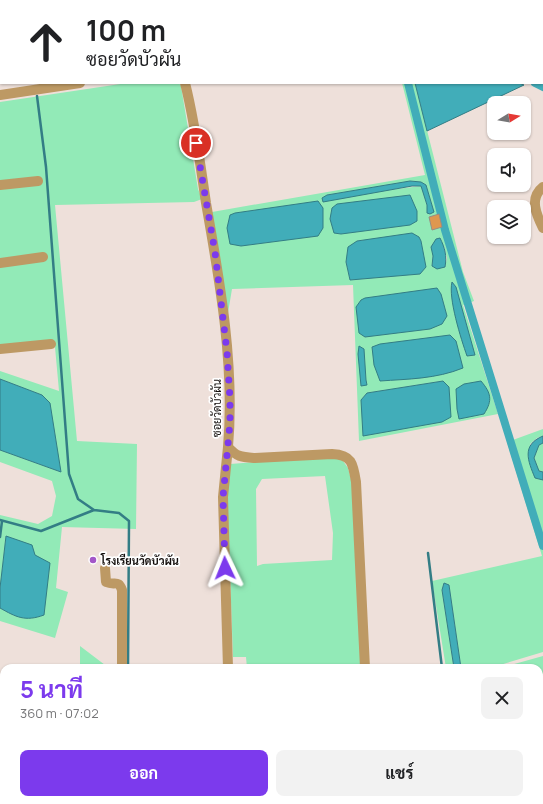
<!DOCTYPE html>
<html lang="th">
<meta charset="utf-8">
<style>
body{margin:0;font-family:Manrope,Sarabun,sans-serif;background:#f2f2f2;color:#202124;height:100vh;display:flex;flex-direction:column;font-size:15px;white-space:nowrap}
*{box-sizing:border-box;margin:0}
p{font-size:13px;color:#757577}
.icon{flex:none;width:22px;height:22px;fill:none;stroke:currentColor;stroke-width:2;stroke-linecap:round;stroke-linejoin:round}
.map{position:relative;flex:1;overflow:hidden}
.panel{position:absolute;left:0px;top:664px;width:543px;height:140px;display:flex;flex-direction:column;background:#fff;border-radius:12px 12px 0 0;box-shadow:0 1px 3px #0004}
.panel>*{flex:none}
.hud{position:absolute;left:0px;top:0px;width:543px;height:84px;box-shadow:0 1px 3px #0004;background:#fff;color:#202124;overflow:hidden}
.needle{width:26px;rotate:79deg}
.tools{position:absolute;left:487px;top:96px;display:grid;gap:8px}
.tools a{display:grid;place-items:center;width:44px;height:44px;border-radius:8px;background:#fff;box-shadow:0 1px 3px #0004;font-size:20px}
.pin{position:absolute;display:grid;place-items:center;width:34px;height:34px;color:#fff;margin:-17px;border:2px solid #fff;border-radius:50%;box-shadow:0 1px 4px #0007}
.me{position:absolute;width:44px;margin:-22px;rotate:358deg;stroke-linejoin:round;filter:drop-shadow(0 0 3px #0008)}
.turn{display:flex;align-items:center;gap:14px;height:84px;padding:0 20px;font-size:18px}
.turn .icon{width:52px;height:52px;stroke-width:2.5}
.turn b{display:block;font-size:28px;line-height:34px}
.round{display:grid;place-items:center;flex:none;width:42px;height:42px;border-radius:8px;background:#f2f2f2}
.summary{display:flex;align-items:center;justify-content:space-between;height:68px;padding:0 20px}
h1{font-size:24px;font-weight:700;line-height:30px;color:#7c3aed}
.primary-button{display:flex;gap:8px;margin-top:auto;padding:8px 20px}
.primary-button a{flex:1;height:46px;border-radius:8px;background:#7c3aed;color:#fff;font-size:16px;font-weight:700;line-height:46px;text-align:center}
.primary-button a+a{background:#f2f2f2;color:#202124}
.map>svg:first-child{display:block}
.green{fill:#92eab7;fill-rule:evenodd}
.water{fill:#41adb9;stroke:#337d85}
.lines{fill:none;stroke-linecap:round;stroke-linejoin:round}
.stream{stroke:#337d85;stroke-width:2.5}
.canal{stroke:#41adb9;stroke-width:8}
.building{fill:#de974f;stroke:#978c84}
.minor{stroke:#bd9964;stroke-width:10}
.route{stroke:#7c3aed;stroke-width:7;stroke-dasharray:0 12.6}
.poi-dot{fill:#a356c8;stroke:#fff;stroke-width:1.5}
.labels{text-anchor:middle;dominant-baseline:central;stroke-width:3.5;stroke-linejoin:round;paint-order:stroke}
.street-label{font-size:11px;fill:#120d0b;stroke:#fff}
.poi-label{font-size:11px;font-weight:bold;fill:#120d0b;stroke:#fff;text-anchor:start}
</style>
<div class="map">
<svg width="543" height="804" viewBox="0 0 543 804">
<rect width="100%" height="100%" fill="#eee0da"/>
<path class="green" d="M 127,83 L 179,83 L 181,86 L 198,189 L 202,199 L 194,202 L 55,205 L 77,441 L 137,444 L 136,529 L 62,527 L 56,588 L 68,592 L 55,638 L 0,621 L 0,608 L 15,616 L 35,555 L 6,536 L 0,588 L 0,515 L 38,524 L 52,516 L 56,496 L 52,481 L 0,462 L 0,450 L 61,472 L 42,395 L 0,379 L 0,371 L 59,391 L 55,347 L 0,353 L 0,102 Z
M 402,83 L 415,83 L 463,272 L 474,301 L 463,305 L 498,414 L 359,441 L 353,285 L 232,289 L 228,313 L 212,212 L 425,175 ZM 410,181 L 420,182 L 426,185 L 434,212 L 427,212 L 427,205 L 421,186 L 322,198 L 327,195 ZM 376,239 L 421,241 L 425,267 L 350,280 L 346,262 L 357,241 ZM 444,246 L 447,258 L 445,267 L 432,266 L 433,256 ZM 443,381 L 361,400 L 367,393 Z
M 543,429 L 543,436 L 537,438 L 530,444 L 535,478 L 543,480 L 543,652 L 490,668 L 461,668 L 449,585 L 444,583 L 442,590 L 454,668 L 446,668 L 432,581 L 542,556 L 507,442 Z
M 543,443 L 543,472 L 539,471 L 534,458 L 539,445 Z
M 325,457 L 341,458 L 348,468 L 352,483 L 362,668 L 247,668 L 246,657 L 233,657 L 228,518 L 228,485 L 230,464 ZM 325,476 L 333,533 L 332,560 L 263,564 L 257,566 L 256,489 L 262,479 Z
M 80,646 L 109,668 L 80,668 Z
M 543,656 L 543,740 L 539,741 L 539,668 L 500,668 Z"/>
<path class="water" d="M 415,83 L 519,83 L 524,85 L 427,131 Z
M 410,181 L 421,182 L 426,185 L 434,212 L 430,214 L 427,213 L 427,205 L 421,186 L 412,186 L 323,202 L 322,198 L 327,195 Z
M 410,195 L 417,211 L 417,221 L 410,225 L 341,234 L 334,233 L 330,219 L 332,208 L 337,204 Z
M 318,201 L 323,208 L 323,228 L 318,236 L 241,246 L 230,244 L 227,228 L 230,215 L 235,213 Z
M 412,233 L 419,237 L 421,241 L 426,267 L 420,274 L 350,280 L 346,262 L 348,247 L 357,241 Z
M 440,238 C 445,248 447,256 445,267 L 437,269 L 432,266 L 433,256 L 431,247 L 436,239 Z
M 452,282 L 456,287 L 475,355 L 467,356 C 461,339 448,298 452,282 Z
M 437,288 L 441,294 L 447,316 L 442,324 L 430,329 L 365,337 L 359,333 L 356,307 L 361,300 L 365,298 Z
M 450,335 L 456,341 L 463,368 C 436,379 408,379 380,381 L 374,365 L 372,347 L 380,344 Z
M 359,346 L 364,349 L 366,380 L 367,385 L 361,386 L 358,354 Z
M 0,379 L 42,395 L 50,403 L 61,472 L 0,450 Z
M 443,381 L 449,387 L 451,417 L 442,422 L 363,436 L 361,400 L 367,393 Z
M 481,381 C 491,393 493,400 484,414 L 459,419 L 457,409 L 456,389 L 464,384 Z
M 543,436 L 543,443 L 539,445 L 534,458 L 539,471 L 543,472 L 543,480 L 535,478 C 528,461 521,445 543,436 Z
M 6,536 L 32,545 L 35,555 L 50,563 L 44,615 C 25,622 16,617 0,608 L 0,588 Z
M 444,583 L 449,585 L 461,668 L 454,668 L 442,590 Z
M 277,800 L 341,800 L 340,804 L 274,804 Z
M 382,800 L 459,800 L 460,804 L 382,804 Z
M 477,800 L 528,800 L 527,804 L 478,804 Z"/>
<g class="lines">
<path class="stream" d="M 48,0 L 48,1
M 37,96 L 46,167 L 69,474 L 78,499 L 94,510
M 0,520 L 41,531 L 94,510 L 119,513 L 129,521 L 128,668
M 0,537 L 2,521
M 428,553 L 442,668
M 462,800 L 463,804
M 127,804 L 127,800"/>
<path class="canal" d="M 408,83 L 445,230 L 543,546
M 535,83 L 543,87"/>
</g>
<path class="building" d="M 439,214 L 442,227 L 432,230 L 429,217 Z"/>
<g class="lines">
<path class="minor" d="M 185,83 C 195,122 200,163 206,203 C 220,282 235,367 228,447 C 237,457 241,457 255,458 L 332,454 C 352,455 353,463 356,482 L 365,668
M 0,95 L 80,83
M 0,185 L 38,181
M 543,187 C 529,198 536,214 543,228
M 0,263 L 43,257
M 0,349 L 51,344
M 228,447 L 223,497 L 228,668
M 105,568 L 106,582 C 115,586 118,579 122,590 L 122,668
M 372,800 L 372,804
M 121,804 L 121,800
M 204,804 L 205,800"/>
</g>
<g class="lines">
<path class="route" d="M 196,143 L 215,252 L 227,352 L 230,399 L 230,423 L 223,497 L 225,568"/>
</g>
<circle class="poi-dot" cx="93" cy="560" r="4"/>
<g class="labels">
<g class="street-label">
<text transform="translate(216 408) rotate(-90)">ซอยวัดบัวผัน</text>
</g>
<g class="poi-label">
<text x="101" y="560">โรงเรียนวัดบัวผัน</text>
</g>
</g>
</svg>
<div class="tools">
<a><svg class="needle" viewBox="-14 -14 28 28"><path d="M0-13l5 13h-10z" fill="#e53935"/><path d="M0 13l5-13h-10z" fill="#757577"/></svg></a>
<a><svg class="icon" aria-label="sound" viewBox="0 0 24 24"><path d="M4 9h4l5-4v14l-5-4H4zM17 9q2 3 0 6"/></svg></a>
<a><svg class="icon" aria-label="layers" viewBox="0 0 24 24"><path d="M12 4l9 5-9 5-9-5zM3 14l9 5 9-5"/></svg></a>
</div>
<div class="pin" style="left:196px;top:143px;background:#d93025"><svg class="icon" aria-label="arrive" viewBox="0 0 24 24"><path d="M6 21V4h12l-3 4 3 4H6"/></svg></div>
<svg class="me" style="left:225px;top:568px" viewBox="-20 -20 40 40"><path d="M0-17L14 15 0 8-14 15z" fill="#7c3aed" stroke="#fff" stroke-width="4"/></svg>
<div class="hud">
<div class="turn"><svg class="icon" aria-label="ahead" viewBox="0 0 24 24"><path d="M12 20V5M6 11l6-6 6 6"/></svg><div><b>100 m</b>ซอยวัดบัวผัน</div></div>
</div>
<section class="panel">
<div class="summary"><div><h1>5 นาที</h1><p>360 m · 07:02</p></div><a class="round"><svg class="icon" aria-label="close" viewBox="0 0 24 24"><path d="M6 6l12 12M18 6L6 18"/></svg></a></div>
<div class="primary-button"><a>ออก</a><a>แชร์</a></div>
</section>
</div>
